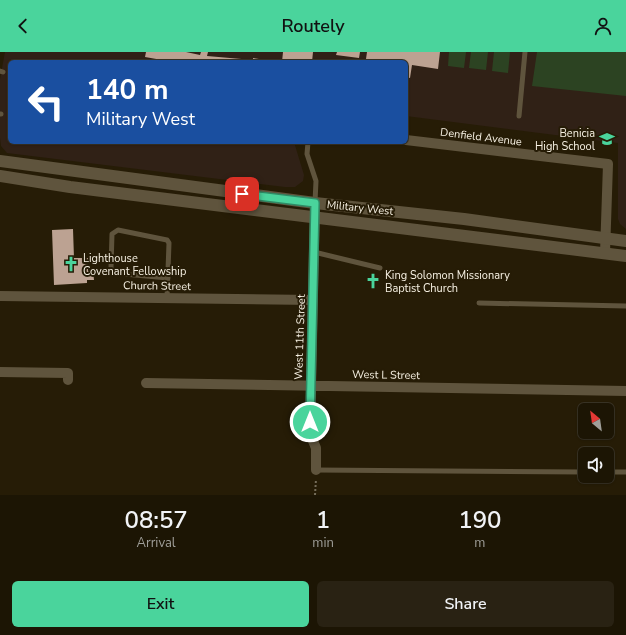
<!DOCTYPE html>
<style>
body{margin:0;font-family:"Nunito Sans",sans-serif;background:#292213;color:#f1f3f6;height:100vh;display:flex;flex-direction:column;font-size:15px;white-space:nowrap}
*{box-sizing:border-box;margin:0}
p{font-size:13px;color:#a09f9a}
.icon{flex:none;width:22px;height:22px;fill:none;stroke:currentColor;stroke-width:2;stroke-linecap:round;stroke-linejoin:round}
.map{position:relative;height:443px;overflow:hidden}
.details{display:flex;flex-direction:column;background:#1c1504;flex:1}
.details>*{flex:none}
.hud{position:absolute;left:8px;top:8px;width:400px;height:84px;border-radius:6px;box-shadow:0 1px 3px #0004,0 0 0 1px #3a3426;background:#1a4fa0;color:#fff;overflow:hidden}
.needle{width:26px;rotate:331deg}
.fabs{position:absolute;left:578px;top:351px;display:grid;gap:8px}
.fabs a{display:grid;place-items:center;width:36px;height:36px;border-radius:6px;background:#1c1504;box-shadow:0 1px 3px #0004,0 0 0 1px #3a3426;font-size:20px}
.pin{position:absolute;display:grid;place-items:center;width:34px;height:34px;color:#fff;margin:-17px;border-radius:8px;box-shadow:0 2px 6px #0006}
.me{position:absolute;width:44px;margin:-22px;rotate:0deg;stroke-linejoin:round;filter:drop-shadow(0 0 3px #0008)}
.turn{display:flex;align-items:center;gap:14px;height:84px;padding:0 12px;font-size:18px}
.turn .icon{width:52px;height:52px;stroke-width:2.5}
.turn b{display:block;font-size:28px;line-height:34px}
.eta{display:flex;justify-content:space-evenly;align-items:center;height:68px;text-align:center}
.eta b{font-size:24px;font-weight:600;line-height:28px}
.action{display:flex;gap:8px;margin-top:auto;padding:8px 12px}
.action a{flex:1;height:46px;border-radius:6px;background:#4ad49c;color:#111;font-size:16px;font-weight:600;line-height:46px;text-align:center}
.action a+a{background:#292213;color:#f1f3f6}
header{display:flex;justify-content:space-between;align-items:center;height:52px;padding:0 12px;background:#4ad49c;color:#111;font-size:18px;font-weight:600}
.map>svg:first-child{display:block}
.education{fill:#302116}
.green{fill:#2c4322}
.building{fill:#bca292}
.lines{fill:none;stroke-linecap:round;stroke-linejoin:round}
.path{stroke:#756d5a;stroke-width:2;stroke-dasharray:2 2;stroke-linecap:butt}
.lane{stroke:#5f543d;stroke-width:5}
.street{stroke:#5f543d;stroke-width:10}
.secondary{stroke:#5f543d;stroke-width:12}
.route-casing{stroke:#308a65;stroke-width:10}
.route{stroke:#4ad49c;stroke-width:7}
.labels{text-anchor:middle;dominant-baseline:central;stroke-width:4;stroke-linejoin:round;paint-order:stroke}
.poi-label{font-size:11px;fill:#f7f1e3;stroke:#261c06;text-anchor:start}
.street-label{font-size:11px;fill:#f7f1e3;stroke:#261c06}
</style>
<header><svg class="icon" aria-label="back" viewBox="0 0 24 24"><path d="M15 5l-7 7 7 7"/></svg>Routely<svg class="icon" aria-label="person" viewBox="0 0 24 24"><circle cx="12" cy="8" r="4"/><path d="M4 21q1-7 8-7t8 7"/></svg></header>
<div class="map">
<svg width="626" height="443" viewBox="0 0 626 443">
<rect width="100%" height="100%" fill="#261c06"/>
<path class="education" d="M 5,0 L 626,0 L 626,177 L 620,172 L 618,167 L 618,91 L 406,64 L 406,10 L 10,10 L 10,90 L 294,90 L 304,123 L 303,129 L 295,135 L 285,135 L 7,101 L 1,94 L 0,86 L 0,27 Z"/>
<path class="green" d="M 449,0 L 466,0 L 464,16 L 448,14 Z
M 471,0 L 488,0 L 486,18 L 469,16 Z
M 494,0 L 510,0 L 508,21 L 492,19 Z
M 537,0 L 626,0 L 626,44 L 532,34 Z"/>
<path class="building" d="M 146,0 L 186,0 L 200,3 L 201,0 L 208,0 L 207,4 L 253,8 L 253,6 L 279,10 L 162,10 L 162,8 L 145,5 Z
M 283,0 L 313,0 L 312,10 L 282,10 Z
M 337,0 L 360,0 L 359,6 L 336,3 Z
M 367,0 L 440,0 L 438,17 L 412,13 L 410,26 L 406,25 L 406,10 L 377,10 L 366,7 Z
M 73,177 L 74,206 L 88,206 L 88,219 L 93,218 L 94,228 L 87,228 L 87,231 L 54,233 L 52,178 Z"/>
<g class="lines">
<path class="path" d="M 315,443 L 316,427"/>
<path class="lane" d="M 0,19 L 3,20
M 0,62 L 1,62
M 519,64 L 525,0
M 308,90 L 307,102 L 316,129 L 315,150
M 314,200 L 380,216
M 167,246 L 169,191 L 167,188 L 118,178 L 112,182 L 111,216 L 113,221 L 168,226
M 479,251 L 626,254
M 316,418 L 585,420
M 607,420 L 626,420"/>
<path class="street" d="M 406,88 L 608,112 L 605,201
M 315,151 L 310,382 L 316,396 L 316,418
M 0,244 L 313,248
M 0,320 L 68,321 L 68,328
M 146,331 L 626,339"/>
<path class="secondary" d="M 0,109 L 315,151 L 464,167 L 626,189
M 0,124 L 70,135 L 626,204"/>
</g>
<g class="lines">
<g class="route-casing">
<path id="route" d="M 242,142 L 315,151 L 310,370"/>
</g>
<use href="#route" class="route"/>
</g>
<defs>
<g id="school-bare" transform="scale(1.2)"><path d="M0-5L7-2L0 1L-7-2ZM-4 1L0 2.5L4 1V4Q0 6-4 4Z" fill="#4ad49c" stroke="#261c06" stroke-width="2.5" paint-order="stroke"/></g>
<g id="church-bare" transform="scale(1.2)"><path d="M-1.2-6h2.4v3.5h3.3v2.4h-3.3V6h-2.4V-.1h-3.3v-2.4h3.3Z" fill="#4ad49c" stroke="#261c06" stroke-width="2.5" paint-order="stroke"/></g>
</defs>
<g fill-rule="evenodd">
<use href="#school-bare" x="607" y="87"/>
<use href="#church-bare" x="71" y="212"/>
<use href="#church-bare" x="373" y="229"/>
</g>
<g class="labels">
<g class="poi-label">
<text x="595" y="81" text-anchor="end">Benicia<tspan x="595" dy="13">High School</tspan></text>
<text x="83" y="206">Lighthouse<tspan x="83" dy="13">Covenant Fellowship</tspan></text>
<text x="385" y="223">King Solomon Missionary<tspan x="385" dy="13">Baptist Church</tspan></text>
</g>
<g class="street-label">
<text transform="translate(481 85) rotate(7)">Denfield Avenue</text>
<text transform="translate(360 156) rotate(6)">Military West</text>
<text transform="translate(157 234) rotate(1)">Church Street</text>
<text transform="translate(300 285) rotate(-88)">West 11th Street</text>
<text transform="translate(386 323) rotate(1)">West L Street</text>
</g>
</g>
</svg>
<div class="fabs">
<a><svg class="needle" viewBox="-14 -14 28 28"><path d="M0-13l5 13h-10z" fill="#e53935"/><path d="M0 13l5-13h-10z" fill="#a09f9a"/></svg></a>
<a><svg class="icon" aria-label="sound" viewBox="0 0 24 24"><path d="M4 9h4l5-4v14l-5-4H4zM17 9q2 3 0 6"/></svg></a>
</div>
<div class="pin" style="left:242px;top:142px;background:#d93025"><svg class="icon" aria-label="arrive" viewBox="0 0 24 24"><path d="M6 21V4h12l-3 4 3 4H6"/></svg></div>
<svg class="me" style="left:310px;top:370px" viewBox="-20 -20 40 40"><circle r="17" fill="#4ad49c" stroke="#fff" stroke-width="3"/><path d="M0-11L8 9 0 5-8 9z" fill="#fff"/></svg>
<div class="hud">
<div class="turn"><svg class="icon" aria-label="left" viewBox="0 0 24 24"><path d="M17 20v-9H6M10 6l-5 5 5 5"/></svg><div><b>140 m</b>Military West</div></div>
</div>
</div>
<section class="details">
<div class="eta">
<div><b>08:57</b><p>Arrival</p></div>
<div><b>1</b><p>min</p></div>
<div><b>190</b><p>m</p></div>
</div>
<div class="action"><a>Exit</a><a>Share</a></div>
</section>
